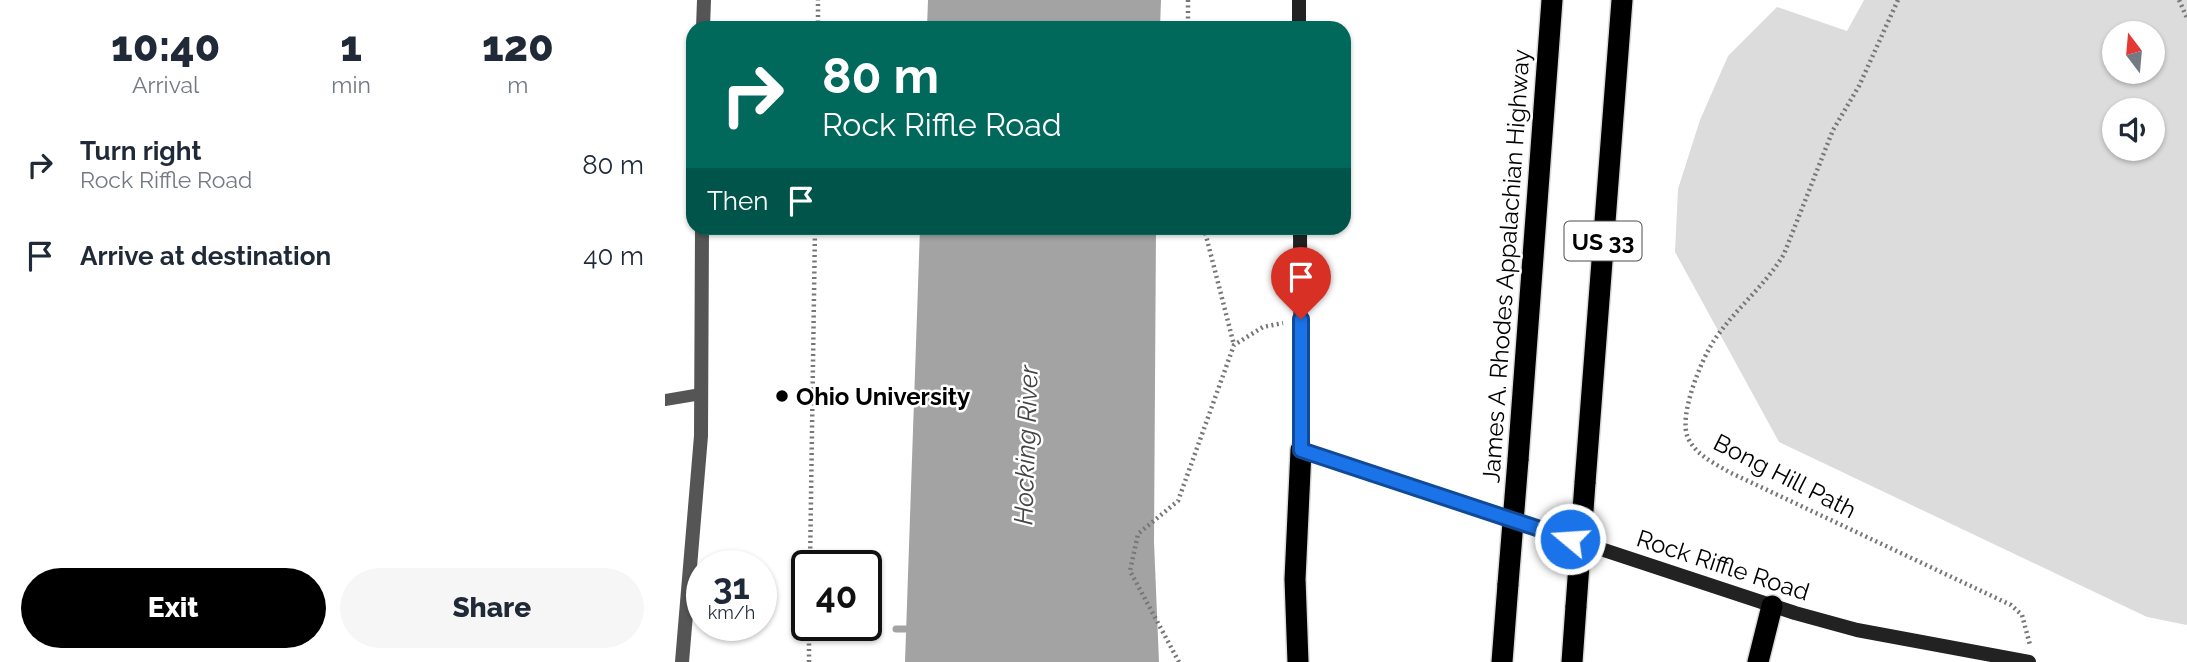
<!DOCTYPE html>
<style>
body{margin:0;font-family:Raleway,sans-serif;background:#f6f6f7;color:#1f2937;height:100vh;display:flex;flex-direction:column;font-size:26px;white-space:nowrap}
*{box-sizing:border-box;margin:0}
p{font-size:23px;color:#747a83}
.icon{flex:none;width:38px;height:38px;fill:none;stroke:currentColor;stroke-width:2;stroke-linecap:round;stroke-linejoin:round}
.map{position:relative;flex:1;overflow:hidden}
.side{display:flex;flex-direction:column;background:#fff;width:665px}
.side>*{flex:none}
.top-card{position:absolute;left:21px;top:21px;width:665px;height:214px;border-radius:21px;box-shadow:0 2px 5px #0004;background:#00695c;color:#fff;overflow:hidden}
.needle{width:46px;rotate:344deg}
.tools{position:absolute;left:1437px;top:21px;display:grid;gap:14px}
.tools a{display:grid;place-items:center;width:63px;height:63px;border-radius:50%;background:#fff;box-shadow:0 2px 5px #0004;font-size:35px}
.speed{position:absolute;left:21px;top:550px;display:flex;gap:14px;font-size:35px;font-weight:700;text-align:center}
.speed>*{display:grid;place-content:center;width:91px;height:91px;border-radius:50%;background:#fff;box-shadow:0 2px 5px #0004;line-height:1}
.speed small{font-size:18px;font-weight:400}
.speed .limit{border:4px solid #111;border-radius:10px;background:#fff;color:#111}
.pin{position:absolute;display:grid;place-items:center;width:60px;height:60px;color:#fff;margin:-72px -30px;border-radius:50% 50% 50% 0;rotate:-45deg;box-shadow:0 0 7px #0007}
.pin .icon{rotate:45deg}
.me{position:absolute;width:77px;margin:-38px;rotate:288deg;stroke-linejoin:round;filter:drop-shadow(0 0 5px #0008)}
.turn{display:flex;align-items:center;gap:24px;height:147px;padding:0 21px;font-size:32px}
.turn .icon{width:91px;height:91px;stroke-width:2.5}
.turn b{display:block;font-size:49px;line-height:60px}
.then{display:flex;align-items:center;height:66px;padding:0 21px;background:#0003;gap:14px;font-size:26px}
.eta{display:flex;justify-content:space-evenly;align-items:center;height:119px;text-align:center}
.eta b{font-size:42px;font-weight:800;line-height:49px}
.cta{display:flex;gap:14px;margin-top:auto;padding:14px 21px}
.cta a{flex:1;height:80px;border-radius:42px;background:#000;color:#fff;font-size:28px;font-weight:800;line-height:80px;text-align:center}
.cta a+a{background:#f6f6f7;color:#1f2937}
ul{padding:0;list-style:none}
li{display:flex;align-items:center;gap:21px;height:91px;padding:0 21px}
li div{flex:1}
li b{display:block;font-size:26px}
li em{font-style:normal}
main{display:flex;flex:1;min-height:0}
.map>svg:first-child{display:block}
.green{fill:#dcdcdc;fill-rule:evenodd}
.water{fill:#a3a3a3}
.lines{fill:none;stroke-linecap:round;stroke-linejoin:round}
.stream{stroke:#a3a3a3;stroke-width:7}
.highway-casing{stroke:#dbdbdb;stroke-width:24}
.path{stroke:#777;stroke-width:4.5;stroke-dasharray:2 3.5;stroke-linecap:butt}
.lane{stroke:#555;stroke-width:12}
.street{stroke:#555;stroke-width:14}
.secondary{stroke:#222;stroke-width:14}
.highway{stroke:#000;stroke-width:21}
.highway-bridge-casing{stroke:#dbdbdb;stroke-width:24;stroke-linecap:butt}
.highway-bridge{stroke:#000;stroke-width:21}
.route-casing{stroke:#114b97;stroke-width:18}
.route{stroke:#1a73e8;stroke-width:12}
.poi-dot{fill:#000;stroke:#fff;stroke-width:2.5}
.labels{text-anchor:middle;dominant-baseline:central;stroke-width:5;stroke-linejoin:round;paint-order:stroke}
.shield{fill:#fff;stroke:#4c4c4c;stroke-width:2}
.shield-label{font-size:23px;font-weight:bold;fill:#000}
.street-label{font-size:24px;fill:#000;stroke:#fff}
.poi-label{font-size:24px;font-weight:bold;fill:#000;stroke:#fff;text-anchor:start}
.water-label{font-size:26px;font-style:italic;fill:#444;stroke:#fff}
</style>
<main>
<section class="side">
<div class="eta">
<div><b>10:40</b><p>Arrival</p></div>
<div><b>1</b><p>min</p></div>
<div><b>120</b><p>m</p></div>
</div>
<ul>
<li><svg class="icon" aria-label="right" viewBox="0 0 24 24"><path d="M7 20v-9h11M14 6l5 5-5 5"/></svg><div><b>Turn right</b><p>Rock Riffle Road</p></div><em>80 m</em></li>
<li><svg class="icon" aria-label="arrive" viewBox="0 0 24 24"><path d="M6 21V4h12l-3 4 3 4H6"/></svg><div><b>Arrive at destination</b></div><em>40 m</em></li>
</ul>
<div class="cta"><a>Exit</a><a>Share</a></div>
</section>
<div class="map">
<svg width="1522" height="662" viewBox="0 0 1522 662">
<rect width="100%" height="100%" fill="#fff"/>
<path class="green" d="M 1199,0 L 1522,0 L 1522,625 L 1482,617 L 1114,442 L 1010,252 L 1013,189 L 1035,120 L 1063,56 L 1112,7 L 1182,31 ZM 1449,33 L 1488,33 L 1488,72 L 1449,72 ZM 1449,110 L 1488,110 L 1488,149 L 1449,149 Z"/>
<path class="water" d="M 263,0 L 496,0 L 495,28 L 262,28 Z
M 255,228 L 491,228 L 489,542 L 494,662 L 240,662 Z"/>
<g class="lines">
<path class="stream" d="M 231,629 L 251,629"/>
<g class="highway-casing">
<path id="highway" d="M 853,460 L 887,0
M 920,483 L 957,0
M 633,662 L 630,579 L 636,450
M 837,662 L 843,584
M 907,662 L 911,606
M 1093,662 L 1107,606"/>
</g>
<path class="path" d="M 523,0 L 523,28
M 1233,0 L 1194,86 L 1168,130 L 1119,254 C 1100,286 1069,310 1048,342 C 1036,361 1013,416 1023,438 C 1031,455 1049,463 1064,472 L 1346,605 L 1357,615 L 1365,645
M 1514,0 L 1522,18
M 153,28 L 153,0
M 539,228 L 569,345
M 145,565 L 150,228
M 144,662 L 144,625
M 514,662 L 465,571 L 473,534 L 513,501 L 569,345 L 598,327 L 618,323"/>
<path class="lane" d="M 0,400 L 36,394"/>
<path class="street" d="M 38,28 L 39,0
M 17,662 L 36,436 L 37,228"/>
<path class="secondary" d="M 634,0 L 634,28
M 635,228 L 636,450 L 1130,613 L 1192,630 L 1364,662"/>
<use href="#highway" class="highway"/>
<g class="highway-bridge-casing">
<path id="highway-bridge" d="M 843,584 L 853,460
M 911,606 L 920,483"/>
</g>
<use href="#highway-bridge" class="highway-bridge"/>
</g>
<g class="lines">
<g class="route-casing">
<path id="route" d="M 636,319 L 636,450 L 905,539"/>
</g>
<use href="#route" class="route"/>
</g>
<circle class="poi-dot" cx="117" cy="396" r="7"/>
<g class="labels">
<rect class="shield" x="899.5" y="221.5" width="77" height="39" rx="5"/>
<g class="shield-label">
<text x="938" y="241">US 33</text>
</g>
<g class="street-label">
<text transform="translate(841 266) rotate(-86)">James A. Rhodes Appalachian Highway</text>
<text transform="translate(1120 476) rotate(27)">Bong Hill Path</text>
<text transform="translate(1058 565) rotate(18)">Rock Riffle Road</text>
</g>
<g class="poi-label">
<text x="131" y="396">Ohio University</text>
</g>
<g class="water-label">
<text transform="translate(361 445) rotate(-88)">Hocking River</text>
</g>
</g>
</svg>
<div class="tools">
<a><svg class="needle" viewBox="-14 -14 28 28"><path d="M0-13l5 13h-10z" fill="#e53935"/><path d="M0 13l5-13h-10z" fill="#747a83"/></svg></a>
<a><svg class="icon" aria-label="sound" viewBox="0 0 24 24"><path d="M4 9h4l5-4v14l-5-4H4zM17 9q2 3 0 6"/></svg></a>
</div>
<div class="speed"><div>31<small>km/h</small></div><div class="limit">40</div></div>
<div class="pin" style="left:636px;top:319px;background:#d93025"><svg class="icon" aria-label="arrive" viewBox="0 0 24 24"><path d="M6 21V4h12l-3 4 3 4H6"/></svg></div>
<svg class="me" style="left:905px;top:539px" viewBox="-20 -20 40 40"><circle r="17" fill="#1a73e8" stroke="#fff" stroke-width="3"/><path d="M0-11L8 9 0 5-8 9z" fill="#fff"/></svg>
<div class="top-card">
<div class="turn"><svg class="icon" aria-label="right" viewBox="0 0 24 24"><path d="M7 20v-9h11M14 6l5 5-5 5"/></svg><div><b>80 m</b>Rock Riffle Road</div></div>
<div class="then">Then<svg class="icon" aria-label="arrive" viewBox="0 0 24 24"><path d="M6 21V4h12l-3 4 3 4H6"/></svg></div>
</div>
</div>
</main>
